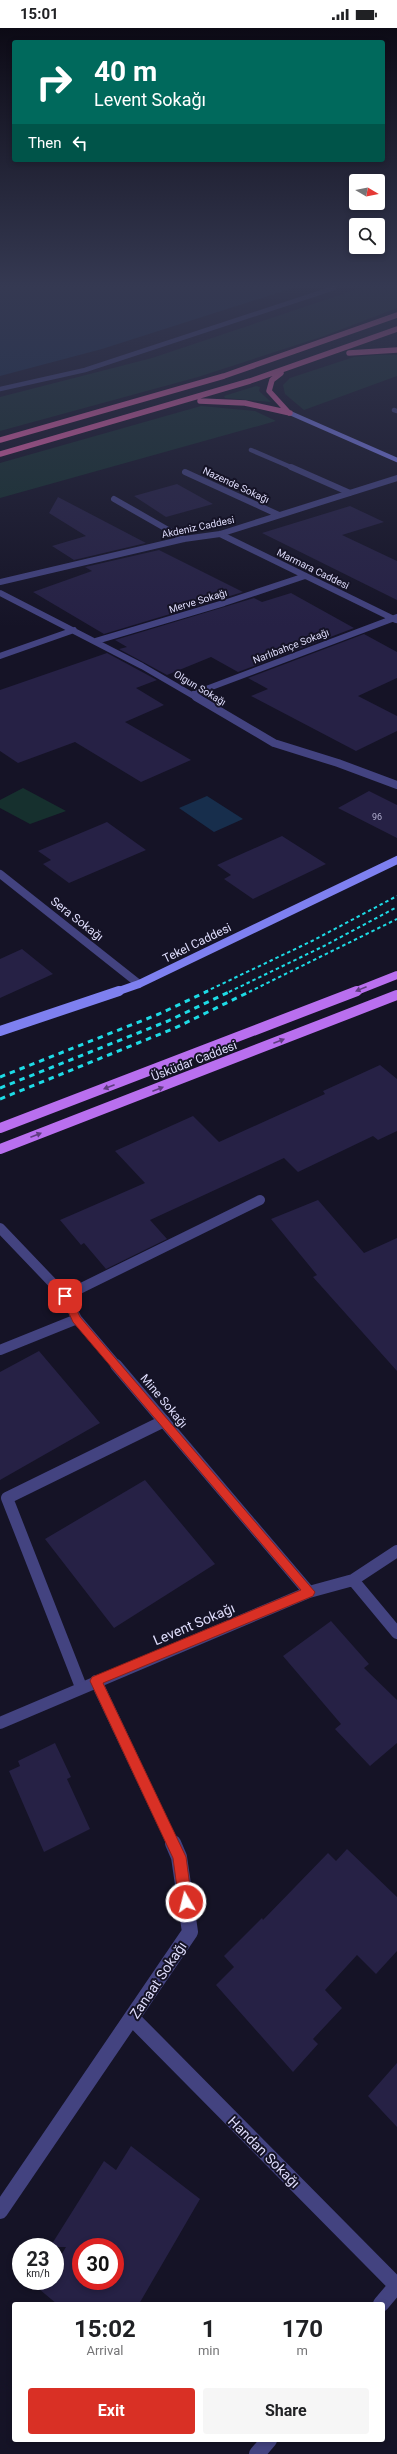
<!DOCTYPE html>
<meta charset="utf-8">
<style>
body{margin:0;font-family:Roboto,sans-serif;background:#f6f6f6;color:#202124;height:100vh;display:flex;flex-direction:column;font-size:15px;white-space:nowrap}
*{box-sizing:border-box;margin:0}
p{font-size:13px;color:#757577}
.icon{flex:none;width:22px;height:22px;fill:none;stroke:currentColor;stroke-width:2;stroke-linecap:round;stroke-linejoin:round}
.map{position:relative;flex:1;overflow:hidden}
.side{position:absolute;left:12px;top:2274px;width:373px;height:140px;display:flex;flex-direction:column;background:#fff;border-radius:4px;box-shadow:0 2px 6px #0003}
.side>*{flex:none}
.hud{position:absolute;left:12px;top:12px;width:373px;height:122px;border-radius:4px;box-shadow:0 2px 6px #0003;background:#00695c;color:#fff;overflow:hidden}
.needle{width:26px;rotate:100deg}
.buttons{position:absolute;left:349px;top:146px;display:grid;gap:8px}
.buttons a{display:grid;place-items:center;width:36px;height:36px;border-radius:4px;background:#fff;box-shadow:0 2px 6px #0003;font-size:20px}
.speed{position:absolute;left:12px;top:2210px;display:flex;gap:8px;font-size:20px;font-weight:700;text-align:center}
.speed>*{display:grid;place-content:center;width:52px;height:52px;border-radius:50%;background:#fff;box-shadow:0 2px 6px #0003;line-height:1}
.speed small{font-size:10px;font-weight:400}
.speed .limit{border:6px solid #d22;background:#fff;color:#111}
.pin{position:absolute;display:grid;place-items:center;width:34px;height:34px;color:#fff;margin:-17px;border-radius:8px;box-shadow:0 2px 6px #0006}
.me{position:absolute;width:44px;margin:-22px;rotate:352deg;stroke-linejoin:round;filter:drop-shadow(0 0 3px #0008)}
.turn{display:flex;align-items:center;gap:14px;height:84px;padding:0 16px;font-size:18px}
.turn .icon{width:52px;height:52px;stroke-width:2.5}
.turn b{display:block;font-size:28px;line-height:34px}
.then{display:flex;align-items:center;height:38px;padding:0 16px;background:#0003;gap:8px;font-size:15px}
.eta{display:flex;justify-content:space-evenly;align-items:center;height:68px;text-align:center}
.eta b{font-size:24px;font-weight:700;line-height:28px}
.cta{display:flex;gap:8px;margin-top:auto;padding:8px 16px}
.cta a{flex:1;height:46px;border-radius:4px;background:#d93025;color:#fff;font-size:16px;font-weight:700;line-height:46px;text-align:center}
.cta a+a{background:#f6f6f6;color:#202124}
.status{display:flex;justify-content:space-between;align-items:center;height:28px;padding:0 20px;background:#fff;direction:ltr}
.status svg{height:11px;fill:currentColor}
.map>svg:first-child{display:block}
.green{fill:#16302e}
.water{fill:#172e4c}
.building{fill:#262145;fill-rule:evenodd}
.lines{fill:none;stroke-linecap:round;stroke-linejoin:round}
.lane{stroke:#434380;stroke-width:12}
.street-far5{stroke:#434380;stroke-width:4.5}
.street-far4{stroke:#434380;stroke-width:6}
.street-far3{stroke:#434380;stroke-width:8}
.street-far2{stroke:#434380;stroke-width:10}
.street-far1{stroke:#434380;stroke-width:12}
.street{stroke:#434380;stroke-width:16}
.secondary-far2{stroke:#7e80f0;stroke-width:4.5}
.secondary-far1{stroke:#7e80f0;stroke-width:8}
.secondary{stroke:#7e80f0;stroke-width:10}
.primary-far1{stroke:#b96fef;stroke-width:8}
.primary{stroke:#b96fef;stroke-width:10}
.highway{stroke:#ee64ad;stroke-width:5.5}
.rail-far1{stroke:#1ddbe6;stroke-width:2;stroke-dasharray:3.5 3;stroke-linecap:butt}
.rail{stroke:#1ddbe6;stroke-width:3;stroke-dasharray:5.5 5;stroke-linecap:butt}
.oneway{fill:#5f3c80}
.route{fill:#d93025;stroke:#8d1f18}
.labels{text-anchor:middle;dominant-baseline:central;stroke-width:4;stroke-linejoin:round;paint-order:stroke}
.far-number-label{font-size:9px;fill:#b0adce}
.far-street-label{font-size:10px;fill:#dedcfb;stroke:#151326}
.street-label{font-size:12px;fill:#dedcfb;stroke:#151326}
.near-street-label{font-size:14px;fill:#dedcfb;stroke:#151326}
</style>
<div class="status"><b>15:01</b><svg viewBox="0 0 49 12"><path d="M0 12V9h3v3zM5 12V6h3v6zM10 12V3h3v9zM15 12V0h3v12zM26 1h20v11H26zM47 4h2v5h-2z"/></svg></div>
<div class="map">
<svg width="397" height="2426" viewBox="0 0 397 2426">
<rect width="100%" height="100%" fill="#151326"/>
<path class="green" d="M 361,260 L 397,260 L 397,280 L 324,308 L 198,349 L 0,403 L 0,369 L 152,330 Z
M 376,327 L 397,327 L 397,348 L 304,382 L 285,366 L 283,357 L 290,350 L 354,329 Z
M 256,358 L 260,359 L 259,363 L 271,374 L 225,370 L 224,368 Z
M 201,378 L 255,383 L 276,393 L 0,470 L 0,435 Z
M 23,760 L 66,783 L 30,796 L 0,780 L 0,772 Z"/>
<path class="water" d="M 0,260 L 293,260 L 102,321 L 0,348 Z
M 207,768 L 243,791 L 214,804 L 179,780 Z"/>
<path class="building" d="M 177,456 L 213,476 L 166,489 L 134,468 Z
M 58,469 L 146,515 L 74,532 L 52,518 L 86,508 L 49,485 Z
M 350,478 L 384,494 L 342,507 L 397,533 L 397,572 L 262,505 Z
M 159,522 L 243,564 L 104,606 L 33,564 L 92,543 L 85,539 Z
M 291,565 L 354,600 L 238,644 L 211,629 L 167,647 L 119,621 L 127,619 L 115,612 L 254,570 L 262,574 Z
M 364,606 L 397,624 L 397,650 L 358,668 L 397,688 L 397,703 L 356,723 L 251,668 L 268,661 L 248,650 Z
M 107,625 L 157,652 L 136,660 L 164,677 L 125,694 L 191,732 L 141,754 L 75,714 L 18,735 L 0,723 L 0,662 Z
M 369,763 L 397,777 L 397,810 L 338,780 Z
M 107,794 L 146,822 L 69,855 L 43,836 L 51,832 L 38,823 Z
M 282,808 L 326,836 L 253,871 L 224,851 L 231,847 L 217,837 Z
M 22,921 L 53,946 L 0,970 L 0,931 Z
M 380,1037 L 397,1051 L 397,1103 L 378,1112 L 373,1108 L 298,1144 L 284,1130 L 150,1192 L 167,1211 L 106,1241 L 84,1215 L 81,1217 L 60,1192 L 145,1155 L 115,1123 L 193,1088 L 219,1114 L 325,1066 L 323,1063 Z
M 318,1172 L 364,1225 L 397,1210 L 397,1343 L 313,1249 L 317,1247 L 271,1191 Z
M 39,1323 L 100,1395 L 0,1452 L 0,1344 Z
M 145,1452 L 215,1536 L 114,1600 L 45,1511 Z
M 331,1593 L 369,1636 L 364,1640 L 397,1672 L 397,1715 L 370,1738 L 335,1701 L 341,1696 L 283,1628 Z
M 55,1715 L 71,1749 L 67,1751 L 90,1801 L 44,1824 L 9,1743 L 20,1738 L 18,1733 Z
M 347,1821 L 397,1869 L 397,1923 L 376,1946 L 357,1927 L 325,1962 L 342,1980 L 313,2011 L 318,2016 L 293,2044 L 216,1957 L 234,1939 L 224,1928 L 262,1890 L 263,1892 L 328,1825 L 336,1833 Z
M 397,2035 L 397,2099 L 368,2068 Z
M 131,2118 L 200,2171 L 139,2276 L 57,2276 L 39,2261 L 44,2253 L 55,2253 L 55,2237 L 66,2219 L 50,2219 L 104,2133 L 116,2142 ZM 81,2219 L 115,2219 L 115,2253 L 81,2253 Z"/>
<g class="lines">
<path class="lane" d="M 81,1659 L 7,1470 L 164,1393"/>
<path class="street-far5" d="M 0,361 L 85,342 L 334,260
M 394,382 L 397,383
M 251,422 L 293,440"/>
<path class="street-far4" d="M 291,439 L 350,465
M 185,444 L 279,487
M 114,471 L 184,511
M 220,506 L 396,592
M 0,554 L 184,511 L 220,506 L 397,450
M 0,565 L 142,638 L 197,670
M 96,613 L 224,575 L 305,548
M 0,628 L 74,602
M 193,666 L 397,589"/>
<path class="street-far3" d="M 196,669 L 274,715 L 338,735 L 397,757
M 0,846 L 139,956"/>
<path class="street-far2" d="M 0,1200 L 65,1268 L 77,1291 L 117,1338
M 65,1268 L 260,1172
M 0,1322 L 77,1291"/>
<path class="street-far1" d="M 116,1337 L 309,1564
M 353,1552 L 397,1605
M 96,1653 L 173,1816
M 0,1695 L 309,1564 L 353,1552 L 397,1523"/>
<path class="street" d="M 132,1990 L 397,2258
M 0,2183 L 190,1904 L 179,1829 L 173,1815
M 381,2276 L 397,2257
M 257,2426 L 269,2412"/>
<path class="secondary-far2" d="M 290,385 L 397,432"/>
<path class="secondary-far1" d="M 116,964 L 139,956 L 397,832"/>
<path class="secondary" d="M 0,1003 L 119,963"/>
<path class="primary-far1" d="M 354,964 L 397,947"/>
<path class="primary" d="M 0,1100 L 357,963
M 0,1121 L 397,967"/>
<path class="highway" d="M 349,325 L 397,322
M 281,345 L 272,352 L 269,363 L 289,385
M 200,373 L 245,375 L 290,385
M 0,412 L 224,348 L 397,287
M 0,426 L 250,353 L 397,301"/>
<path class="rail-far1" d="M 205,964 L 312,913 L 397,868
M 229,964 L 324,918 L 397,879
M 249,964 L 397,891"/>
<path class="rail" d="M 0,1049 L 159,986 L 208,963
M 0,1060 L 168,993 L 231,963
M 0,1071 L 175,1000 L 251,963"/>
</g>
<defs><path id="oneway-solid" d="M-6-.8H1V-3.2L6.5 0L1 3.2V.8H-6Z"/></defs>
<g class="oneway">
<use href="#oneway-solid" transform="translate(361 961) rotate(158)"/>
<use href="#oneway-solid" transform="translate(279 1013) rotate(-21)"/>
<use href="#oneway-solid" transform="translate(109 1059) rotate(159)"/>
<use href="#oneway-solid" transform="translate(158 1061) rotate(-21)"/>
<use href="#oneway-solid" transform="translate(36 1107) rotate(-21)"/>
</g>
<linearGradient id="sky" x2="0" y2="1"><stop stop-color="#0c0a15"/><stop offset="0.43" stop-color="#353952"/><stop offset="1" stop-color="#353952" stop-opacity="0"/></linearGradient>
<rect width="397" height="599" fill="url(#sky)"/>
<path class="route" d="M 65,1265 L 69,1266 L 80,1289 L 315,1564 L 313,1568 L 103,1655 L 186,1829 L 192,1874 L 190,1879 L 186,1881 L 181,1879 L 179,1874 L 173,1830 L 90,1653 L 92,1649 L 301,1562 L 73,1294 L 61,1268 Z"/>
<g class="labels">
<g class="far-number-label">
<text x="377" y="789">96</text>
</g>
<g class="far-street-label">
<text transform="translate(236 457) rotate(25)">Nazende Sokağı</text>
<text transform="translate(198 499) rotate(-12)">Akdeniz Caddesi</text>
<text transform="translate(313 541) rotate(26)">Marmara Caddesi</text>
<text transform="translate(198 573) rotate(-17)">Merve Sokağı</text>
<text transform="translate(291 618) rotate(-21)">Narlıbahçe Sokağı</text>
<text transform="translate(200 660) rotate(31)">Olgun Sokağı</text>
</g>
<g class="street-label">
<text transform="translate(77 891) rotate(38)">Sera Sokağı</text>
<text transform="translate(197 915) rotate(-26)">Tekel Caddesi</text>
<text transform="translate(194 1033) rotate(-21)">Üsküdar Caddesi</text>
<text transform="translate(164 1373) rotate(50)">Mine Sokağı</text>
</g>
<g class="near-street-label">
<text transform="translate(194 1596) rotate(-23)">Levent Sokağı</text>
<text transform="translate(158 1952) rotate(-56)">Zanaat Sokağı</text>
<text transform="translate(264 2124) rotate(45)">Handan Sokağı</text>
</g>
</g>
</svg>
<div class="buttons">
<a><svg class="needle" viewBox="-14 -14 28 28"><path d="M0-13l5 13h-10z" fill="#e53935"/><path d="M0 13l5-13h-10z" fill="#757577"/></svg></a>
<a><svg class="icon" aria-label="search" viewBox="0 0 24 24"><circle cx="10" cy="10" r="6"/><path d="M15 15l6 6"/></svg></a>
</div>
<div class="speed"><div>23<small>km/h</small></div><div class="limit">30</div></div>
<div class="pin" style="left:65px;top:1268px;background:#d93025"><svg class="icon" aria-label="arrive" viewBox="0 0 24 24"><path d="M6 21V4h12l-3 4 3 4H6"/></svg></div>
<svg class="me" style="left:186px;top:1874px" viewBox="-20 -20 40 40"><circle r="17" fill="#d93025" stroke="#fff" stroke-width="3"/><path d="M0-11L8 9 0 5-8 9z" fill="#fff"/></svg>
<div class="hud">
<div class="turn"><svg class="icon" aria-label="right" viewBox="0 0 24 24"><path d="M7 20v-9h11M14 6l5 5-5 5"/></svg><div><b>40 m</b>Levent Sokağı</div></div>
<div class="then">Then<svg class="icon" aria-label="left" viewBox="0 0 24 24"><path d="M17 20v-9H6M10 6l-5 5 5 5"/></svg></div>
</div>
<section class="side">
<div class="eta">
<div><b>15:02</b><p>Arrival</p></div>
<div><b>1</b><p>min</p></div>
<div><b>170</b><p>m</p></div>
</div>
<div class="cta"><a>Exit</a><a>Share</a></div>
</section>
</div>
